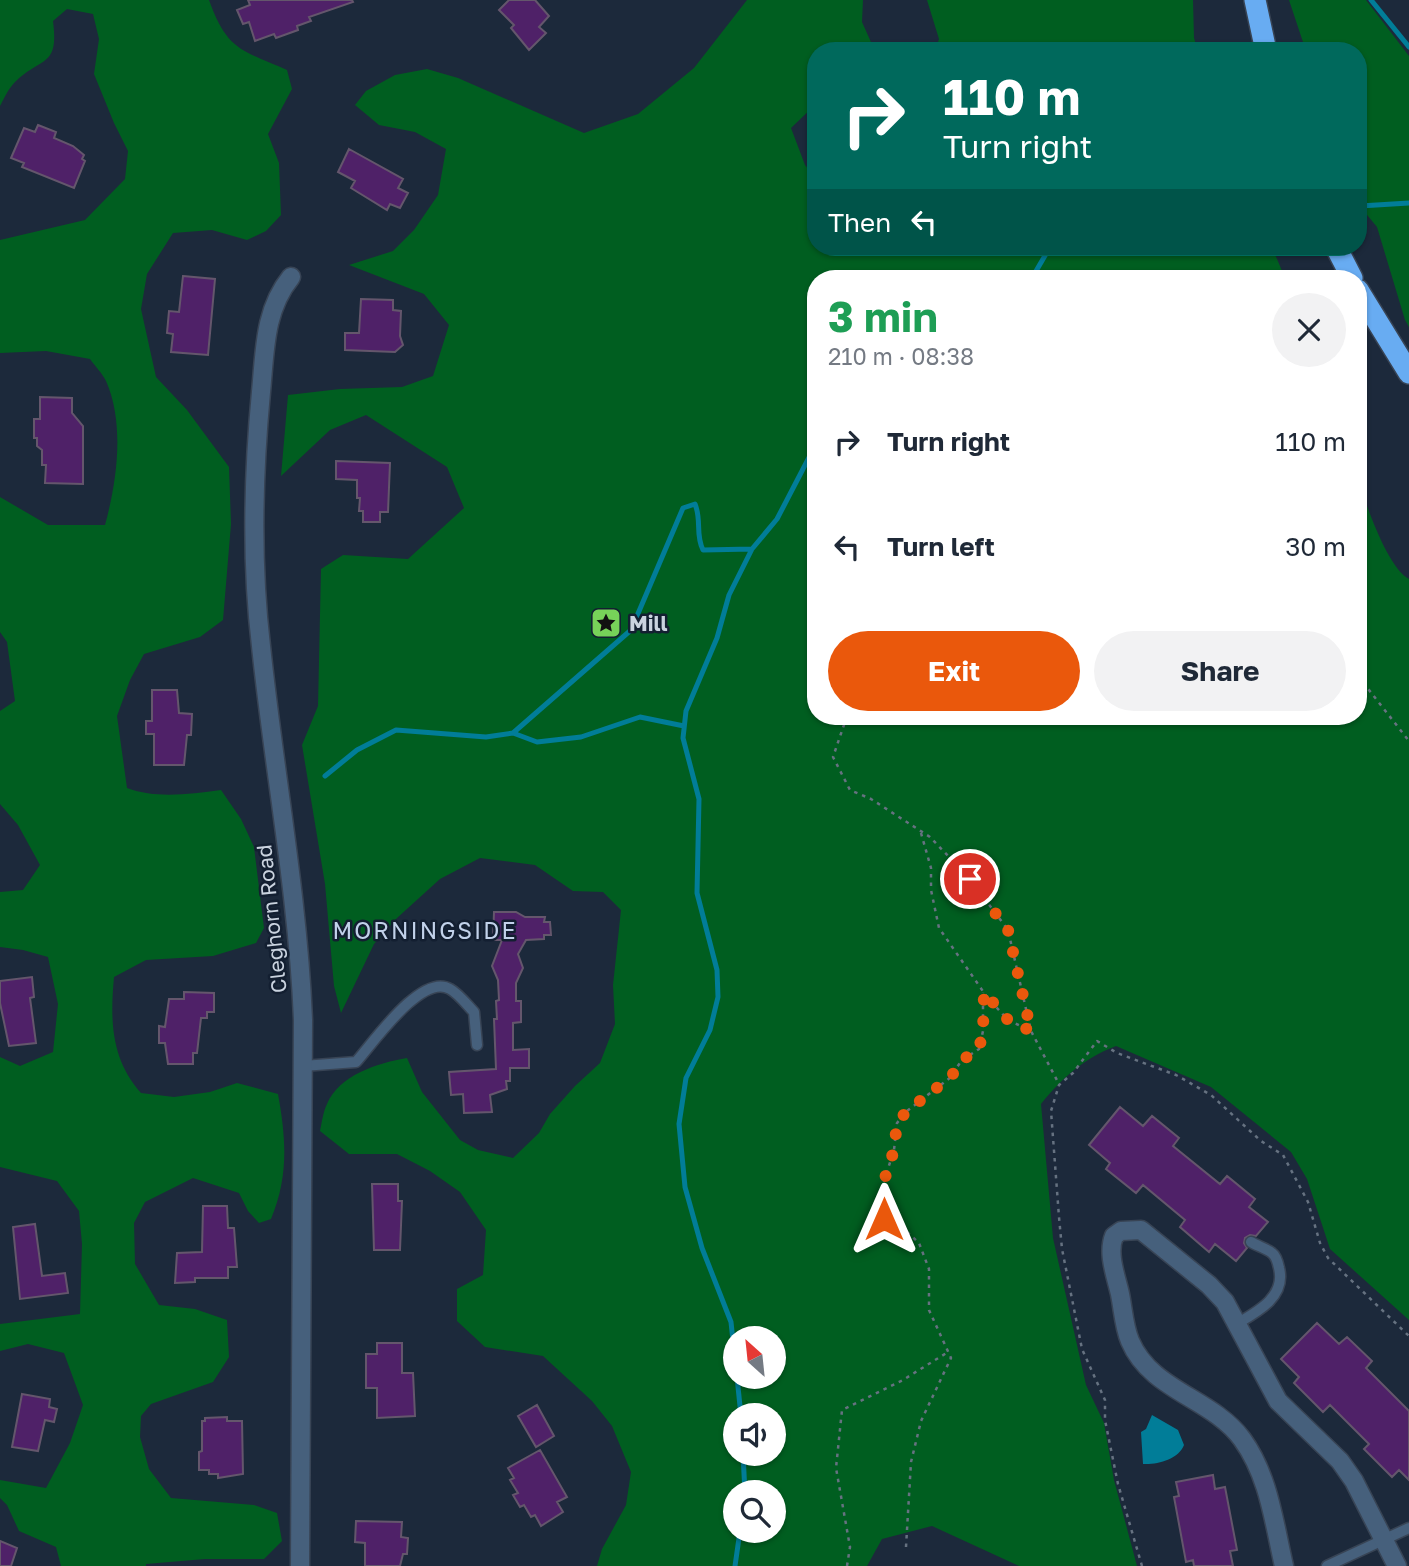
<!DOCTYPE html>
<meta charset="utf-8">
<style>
body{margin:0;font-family:"Golos Text",sans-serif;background:#f2f2f3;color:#1f2937;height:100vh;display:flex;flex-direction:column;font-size:26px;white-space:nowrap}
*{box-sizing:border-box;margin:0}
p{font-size:23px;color:#747a83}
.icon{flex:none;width:38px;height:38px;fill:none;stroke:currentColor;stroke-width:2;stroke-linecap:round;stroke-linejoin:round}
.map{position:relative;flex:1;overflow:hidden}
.side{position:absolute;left:807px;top:270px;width:560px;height:455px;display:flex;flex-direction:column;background:#fff;border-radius:28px;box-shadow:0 2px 5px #0004}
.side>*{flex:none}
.banner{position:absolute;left:807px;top:42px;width:560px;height:214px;border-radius:28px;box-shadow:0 2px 5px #0004;background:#00695c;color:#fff;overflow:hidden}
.needle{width:46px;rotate:333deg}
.controls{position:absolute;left:723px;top:1326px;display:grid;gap:14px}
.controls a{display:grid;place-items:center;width:63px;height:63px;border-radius:50%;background:#fff;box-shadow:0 2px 5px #0004;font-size:35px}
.pin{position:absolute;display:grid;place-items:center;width:60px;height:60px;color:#fff;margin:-30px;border:4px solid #fff;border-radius:50%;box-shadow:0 2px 7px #0007}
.me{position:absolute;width:77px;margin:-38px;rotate:0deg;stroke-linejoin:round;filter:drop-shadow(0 0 5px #0008)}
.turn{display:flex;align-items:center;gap:24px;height:147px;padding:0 21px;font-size:32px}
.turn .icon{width:91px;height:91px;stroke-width:2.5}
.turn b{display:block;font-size:49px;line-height:60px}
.then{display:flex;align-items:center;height:66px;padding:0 21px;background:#0003;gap:14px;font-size:26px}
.round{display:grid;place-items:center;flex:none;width:74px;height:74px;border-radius:37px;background:#f2f2f3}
.overview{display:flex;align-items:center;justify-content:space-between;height:119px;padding:0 21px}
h1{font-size:42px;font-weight:700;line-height:52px;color:#1e9e55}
.action{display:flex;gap:14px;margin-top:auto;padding:14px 21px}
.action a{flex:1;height:80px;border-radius:42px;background:#ea580c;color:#fff;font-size:28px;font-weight:700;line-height:80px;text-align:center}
.action a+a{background:#f2f2f3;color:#1f2937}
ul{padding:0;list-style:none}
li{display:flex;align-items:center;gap:21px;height:105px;padding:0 21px}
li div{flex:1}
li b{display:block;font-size:26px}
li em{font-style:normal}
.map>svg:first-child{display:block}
.forest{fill:#005e20;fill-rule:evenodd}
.water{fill:#017d98}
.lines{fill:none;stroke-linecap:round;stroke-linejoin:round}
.stream{stroke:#017d98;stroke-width:5}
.building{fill:#4f2168;stroke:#64566c;stroke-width:2}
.service-casing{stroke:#384455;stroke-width:13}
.minor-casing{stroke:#384455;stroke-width:21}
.motorway-casing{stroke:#384455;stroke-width:24}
.path{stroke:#667281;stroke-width:2.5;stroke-dasharray:3.5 5;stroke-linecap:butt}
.service{stroke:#46607c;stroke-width:10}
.minor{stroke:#46607c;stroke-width:18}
.motorway{stroke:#68acf2;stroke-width:21}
.route{stroke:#ea580c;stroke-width:12;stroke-dasharray:0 21.6}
.labels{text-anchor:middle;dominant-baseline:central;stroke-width:5;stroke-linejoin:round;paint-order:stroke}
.poi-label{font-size:21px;font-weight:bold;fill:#cad3df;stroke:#131f31;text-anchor:start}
.street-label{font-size:21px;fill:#cad3df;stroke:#131f31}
.neighbourhood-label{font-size:23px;letter-spacing:2px;fill:#c2d2ea;stroke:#131f31}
</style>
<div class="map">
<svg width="1409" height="1566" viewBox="0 0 1409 1566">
<rect width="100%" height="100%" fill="#1c293b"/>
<path class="forest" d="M 0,0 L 209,0 C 227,50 241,50 287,70 L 292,89 L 268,134 L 279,163 L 281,215 L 266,231 L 247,240 L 212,230 L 173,233 L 147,274 L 141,309 L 156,377 L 187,410 L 229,467 L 231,524 L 223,620 L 200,637 L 144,654 L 130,680 L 117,716 L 127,788 C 157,799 189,794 221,790 L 241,819 L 254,847 L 264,928 L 256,943 L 213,956 L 146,960 L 114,977 C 110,1021 111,1059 141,1093 L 174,1097 L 210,1092 L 237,1083 L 278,1094 C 286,1138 289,1176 271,1219 L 259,1223 L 248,1211 L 239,1193 L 193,1178 L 145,1202 L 134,1223 L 135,1264 L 159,1305 L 195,1309 L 227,1320 L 229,1357 L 213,1382 L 151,1404 L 141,1416 L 140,1437 L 149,1469 L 171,1498 L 254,1505 L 277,1513 L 282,1541 L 264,1559 L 205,1559 L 146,1564 L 146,1566 L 61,1566 L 56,1547 L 19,1531 L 7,1505 L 0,1498 L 0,1480 L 46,1488 L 70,1443 L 83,1405 L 64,1353 L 28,1344 L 0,1351 L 0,1324 L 80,1314 L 82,1244 L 79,1211 L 57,1181 L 0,1167 L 0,1057 L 20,1066 L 53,1052 L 58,1004 L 48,957 L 23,950 L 0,947 L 0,892 L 23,890 L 40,865 L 18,825 L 0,804 L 0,711 L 15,701 L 7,642 L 0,632 L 0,497 L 48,525 L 105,525 C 117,481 125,424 106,381 C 102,373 95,366 90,359 L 46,351 L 0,353 L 0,240 L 85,220 L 125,179 L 128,151 L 114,123 L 94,74 L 99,39 L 93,14 L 67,9 L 53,21 C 59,68 42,56 15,82 C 9,88 4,98 0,106 Z
M 747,0 L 863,0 L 862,22 L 875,51 L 816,51 L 815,105 L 791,128 L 805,165 L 815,177 L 816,247 L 1272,247 L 1285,278 L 816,278 L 816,716 L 1358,716 L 1358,480 C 1366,504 1387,567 1409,579 L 1409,1320 L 1330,1249 L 1307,1179 L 1291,1152 L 1211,1087 L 1116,1046 C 1083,1059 1063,1077 1041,1104 L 1053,1238 L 1086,1385 L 1104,1423 L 1114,1480 L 1137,1566 L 1019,1566 L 932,1526 L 882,1539 L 867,1566 L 597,1566 L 602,1549 L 626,1505 L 631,1472 L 612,1426 L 592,1401 L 543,1356 L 485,1347 L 457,1321 L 457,1289 L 483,1275 L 486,1230 L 460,1192 L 430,1171 L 397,1154 L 349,1154 L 320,1131 C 322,1122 323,1112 327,1104 C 339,1075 378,1063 407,1058 L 422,1092 L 460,1140 L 478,1150 L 513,1158 L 539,1133 L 550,1114 L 575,1086 L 600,1063 L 615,1024 L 613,985 L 621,910 L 603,892 L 573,891 L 535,865 L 480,858 L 440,879 L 397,918 L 374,944 L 341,1013 L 334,986 L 325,884 L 302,745 L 318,706 L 321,569 L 343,555 L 408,559 L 464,508 L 447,467 L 366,415 L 330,430 L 281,476 L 288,395 L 340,389 L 402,387 L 433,376 L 449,325 L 424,294 L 349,265 L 393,251 L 414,230 L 438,195 L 446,149 L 415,132 L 379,125 L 355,105 L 366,91 L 395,75 L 427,69 L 458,78 L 584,133 L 638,114 L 694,68 ZM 735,1339 L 774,1339 L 774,1377 L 735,1377 ZM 735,1416 L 774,1416 L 774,1454 L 735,1454 ZM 735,1493 L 774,1493 L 774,1531 L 735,1531 Z
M 927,0 L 1193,0 L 1194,38 L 1198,51 L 935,51 L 939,39 Z
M 1289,0 L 1366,0 L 1409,56 L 1409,327 L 1405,320 L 1377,227 L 1358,204 L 1358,51 L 1306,51 Z"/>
<path class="water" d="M 1152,1415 L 1178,1430 L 1184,1445 C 1179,1459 1157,1465 1143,1464 L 1141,1432 L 1146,1429 Z"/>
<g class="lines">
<path class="stream" d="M 1371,0 L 1409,47
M 1360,206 L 1409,203
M 1032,278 L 1050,247
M 513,733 L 631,630 L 683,508 L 695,504 C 702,521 695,534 703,550 L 752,549
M 325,776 L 357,750 L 396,730 L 486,737 L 513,733 L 537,742 L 581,737 L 640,717 L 684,726
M 735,1360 L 731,1322 L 702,1248 L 685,1187 L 679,1124 L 686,1078 L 710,1030 L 718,997 L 717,970 L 697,893 L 699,799 L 683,738 L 686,711 L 717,638 L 729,595 L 752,549 L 777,519 L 816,444
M 737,1377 L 741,1416
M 743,1454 L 745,1493
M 735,1566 L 740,1531"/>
</g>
<path class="building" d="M 248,0 L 352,0 L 353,2 L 309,17 L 311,21 L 297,26 L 298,30 L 276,38 L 274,34 L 255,41 L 249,22 L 243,24 L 237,10 L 250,5 Z
M 509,0 L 535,0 L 549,16 L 539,27 L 546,33 L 529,50 L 511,28 L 514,25 L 499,10 Z
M 38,125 L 56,132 L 54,138 L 73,146 L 84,155 L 82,159 L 85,161 L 74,188 L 22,167 L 24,163 L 11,158 L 24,128 L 35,132 Z
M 349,149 L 403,179 L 398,188 L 408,193 L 400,208 L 390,204 L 387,210 L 351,188 L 355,181 L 338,172 Z
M 183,276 L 215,279 L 208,355 L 171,352 L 173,334 L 167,333 L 169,311 L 179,312 Z
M 361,299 L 393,300 L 393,310 L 401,311 L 400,336 L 403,345 L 395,352 L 345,350 L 345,333 L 359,333 Z
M 40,397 L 72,398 L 72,413 L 83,426 L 83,484 L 45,483 L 46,465 L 42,465 L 42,450 L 37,446 L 37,438 L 34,438 L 34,419 L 40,419 Z
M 336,461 L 390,463 L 388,512 L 380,512 L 380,522 L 363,522 L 363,511 L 359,511 L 360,498 L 357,498 L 357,480 L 336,479 Z
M 152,690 L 177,690 L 179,713 L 192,714 L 191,735 L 187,735 L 184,765 L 154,765 L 154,734 L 146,734 L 146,721 L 152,721 Z
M 494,912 L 516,912 L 525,917 L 545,917 L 544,922 L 550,922 L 551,935 L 544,935 L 544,939 L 526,940 L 518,954 L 523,968 L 516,983 L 516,1001 L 521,1001 L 521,1022 L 513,1023 L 513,1050 L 529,1049 L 529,1068 L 510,1068 L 510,1081 L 506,1081 L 507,1089 L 490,1095 L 492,1112 L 464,1113 L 463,1094 L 451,1095 L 449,1072 L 496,1069 L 494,1019 L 497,1019 L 496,1001 L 499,1000 L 498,980 L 492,966 L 502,940 L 493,940 Z
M 32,977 L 34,997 L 30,998 L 36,1043 L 9,1046 L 0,1003 L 0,981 Z
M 184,992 L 214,993 L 214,1012 L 207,1012 L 207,1018 L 201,1018 L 197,1053 L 193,1053 L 193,1064 L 168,1064 L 165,1043 L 159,1043 L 159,1026 L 165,1027 L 169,999 L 184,999 Z
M 1120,1107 L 1143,1126 L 1152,1116 L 1179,1138 L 1173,1146 L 1220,1184 L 1227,1176 L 1255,1199 L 1249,1207 L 1268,1222 L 1256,1236 L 1250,1235 L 1245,1238 L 1244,1243 L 1247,1248 L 1236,1261 L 1215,1244 L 1209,1252 L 1180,1227 L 1185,1220 L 1143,1185 L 1136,1193 L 1106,1169 L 1110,1163 L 1089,1145 Z
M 372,1184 L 398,1184 L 398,1201 L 402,1201 L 400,1250 L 374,1250 Z
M 203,1206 L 227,1206 L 228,1228 L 234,1228 L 237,1267 L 228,1267 L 228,1278 L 195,1278 L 195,1282 L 175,1283 L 177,1253 L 202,1252 Z
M 35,1224 L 42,1276 L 65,1273 L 68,1293 L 20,1299 L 13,1227 Z
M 1317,1323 L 1339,1344 L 1347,1337 L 1372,1361 L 1366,1368 L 1409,1411 L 1409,1480 L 1399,1470 L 1392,1477 L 1364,1449 L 1369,1444 L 1330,1405 L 1323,1412 L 1294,1383 L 1299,1377 L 1281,1359 Z
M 377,1343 L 402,1343 L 402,1373 L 413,1373 L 415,1416 L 377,1418 L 377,1388 L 366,1388 L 366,1354 L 377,1354 Z
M 22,1394 L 50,1399 L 49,1407 L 57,1409 L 54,1422 L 45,1420 L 38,1451 L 12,1447 Z
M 537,1405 L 554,1436 L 536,1447 L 518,1416 Z
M 227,1417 L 227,1421 L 242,1421 L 243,1474 L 218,1478 L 218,1474 L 209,1474 L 209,1470 L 199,1470 L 199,1452 L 202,1451 L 202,1421 L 205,1421 L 205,1418 Z
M 540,1450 L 567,1497 L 557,1502 L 563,1512 L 541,1526 L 535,1515 L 531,1517 L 524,1505 L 520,1507 L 513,1495 L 518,1493 L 510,1480 L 514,1478 L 508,1468 Z
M 1213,1475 L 1215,1489 L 1225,1487 L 1237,1550 L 1230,1551 L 1233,1566 L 1194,1566 L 1193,1560 L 1186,1562 L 1174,1497 L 1179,1496 L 1176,1482 Z
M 356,1521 L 402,1522 L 401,1537 L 408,1538 L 407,1554 L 403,1554 L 400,1566 L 365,1566 L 365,1543 L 355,1542 Z
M 0,1541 L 17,1548 L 11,1566 L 0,1566 Z"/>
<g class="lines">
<g class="service-casing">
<path id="service" d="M 303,1066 L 356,1062 C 373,1043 422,972 450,989 C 459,994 467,1005 474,1012 L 477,1045
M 1238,1323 C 1259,1311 1286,1296 1279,1268 C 1278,1263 1276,1256 1272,1253 C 1266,1248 1257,1246 1251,1242
M 1327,1566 L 1409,1528"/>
</g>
<g class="minor-casing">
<path id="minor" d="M 291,277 C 264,310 265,351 261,392 C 253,477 251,562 261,646 C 274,771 298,895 303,1020 L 300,1566
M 1284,1566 C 1274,1523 1269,1476 1242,1439 C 1212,1398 1151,1391 1130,1341 C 1124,1327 1123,1309 1120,1294 C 1116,1276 1107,1254 1114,1236 L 1121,1231 L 1141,1230 L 1209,1285 L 1225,1302 L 1278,1401 L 1340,1461 L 1354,1481 L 1397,1566"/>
</g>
<g class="motorway-casing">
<path id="motorway" d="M 1255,0 L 1266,51
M 1336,247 L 1352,278
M 1358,290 L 1409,373"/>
</g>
<path class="path" d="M 1358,676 L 1409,741
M 847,716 L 833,757 L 850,790 L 871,799 L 930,837 L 970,879 L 1008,930 L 1031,1031 L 1059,1084
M 921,833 L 931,868 L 931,890 L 939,928 L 987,997 L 1008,1020 L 1031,1031
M 906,1547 L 911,1462 L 921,1421 L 951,1358 L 929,1310 L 929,1269 L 919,1243 L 907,1232 L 883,1219 L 884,1181 L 894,1150 L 897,1123 L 907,1111 L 951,1077 L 961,1061 L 979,1049 L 983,1031 L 983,992
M 847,1566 L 850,1547 L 836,1468 L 842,1410 L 903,1380 L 948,1352
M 1142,1566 L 1118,1484 L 1105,1420 L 1105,1400 L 1082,1349 L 1062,1249 L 1059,1217 L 1051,1111 L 1059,1085 L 1073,1073 L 1097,1041 L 1117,1053 L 1176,1075 L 1211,1095 L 1261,1141 L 1283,1155 L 1308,1202 L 1320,1243 L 1328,1258 L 1409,1336"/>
<use href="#service" class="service"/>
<use href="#minor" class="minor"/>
<use href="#motorway" class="motorway"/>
</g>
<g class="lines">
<path class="route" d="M 884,1219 L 884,1181 L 894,1150 L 897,1123 L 907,1111 L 951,1077 L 961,1061 L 979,1049 L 983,1031 L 984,992 L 1008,1020 L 1031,1031 L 1008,930 L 970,879"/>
</g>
<defs>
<g id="sight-square" transform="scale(1.575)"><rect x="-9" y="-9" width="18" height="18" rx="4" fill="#77d259" stroke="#131f31"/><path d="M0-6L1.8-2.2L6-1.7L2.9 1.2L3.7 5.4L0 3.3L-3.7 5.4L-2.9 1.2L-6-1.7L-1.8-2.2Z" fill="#111"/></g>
</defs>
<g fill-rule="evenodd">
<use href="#sight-square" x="606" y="623"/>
</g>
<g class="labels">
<g class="poi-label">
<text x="629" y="623">Mill</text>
</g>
<g class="street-label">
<text transform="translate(271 919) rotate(-96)">Cleghorn Road</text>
</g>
<g class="neighbourhood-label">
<text x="425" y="930">MORNINGSIDE</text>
</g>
</g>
</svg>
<div class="controls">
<a><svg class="needle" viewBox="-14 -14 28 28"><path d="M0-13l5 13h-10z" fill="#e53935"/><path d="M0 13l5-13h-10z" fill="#747a83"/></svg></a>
<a><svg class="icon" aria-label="sound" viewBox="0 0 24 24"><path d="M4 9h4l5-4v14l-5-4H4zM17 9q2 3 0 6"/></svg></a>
<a><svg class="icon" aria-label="search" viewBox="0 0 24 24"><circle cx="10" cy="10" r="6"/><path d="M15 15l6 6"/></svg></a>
</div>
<div class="pin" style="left:970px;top:879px;background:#d93025"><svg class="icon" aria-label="arrive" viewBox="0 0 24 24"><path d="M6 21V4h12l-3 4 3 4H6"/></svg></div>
<svg class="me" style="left:884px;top:1219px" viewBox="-20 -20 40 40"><path d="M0-17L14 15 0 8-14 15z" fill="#ea580c" stroke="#fff" stroke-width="4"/></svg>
<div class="banner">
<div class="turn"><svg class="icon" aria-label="right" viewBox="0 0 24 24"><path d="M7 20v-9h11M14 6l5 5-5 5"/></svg><div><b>110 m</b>Turn right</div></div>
<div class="then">Then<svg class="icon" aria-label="left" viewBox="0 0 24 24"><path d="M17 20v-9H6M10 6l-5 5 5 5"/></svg></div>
</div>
<section class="side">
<div class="overview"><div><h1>3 min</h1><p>210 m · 08:38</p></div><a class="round"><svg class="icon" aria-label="close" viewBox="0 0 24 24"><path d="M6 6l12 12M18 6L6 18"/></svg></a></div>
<ul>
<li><svg class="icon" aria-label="right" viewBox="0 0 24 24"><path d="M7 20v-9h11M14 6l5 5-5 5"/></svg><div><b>Turn right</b></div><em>110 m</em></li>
<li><svg class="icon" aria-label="left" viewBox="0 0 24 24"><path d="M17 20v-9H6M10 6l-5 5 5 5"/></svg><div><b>Turn left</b></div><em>30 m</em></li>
</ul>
<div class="action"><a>Exit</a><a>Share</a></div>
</section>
</div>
